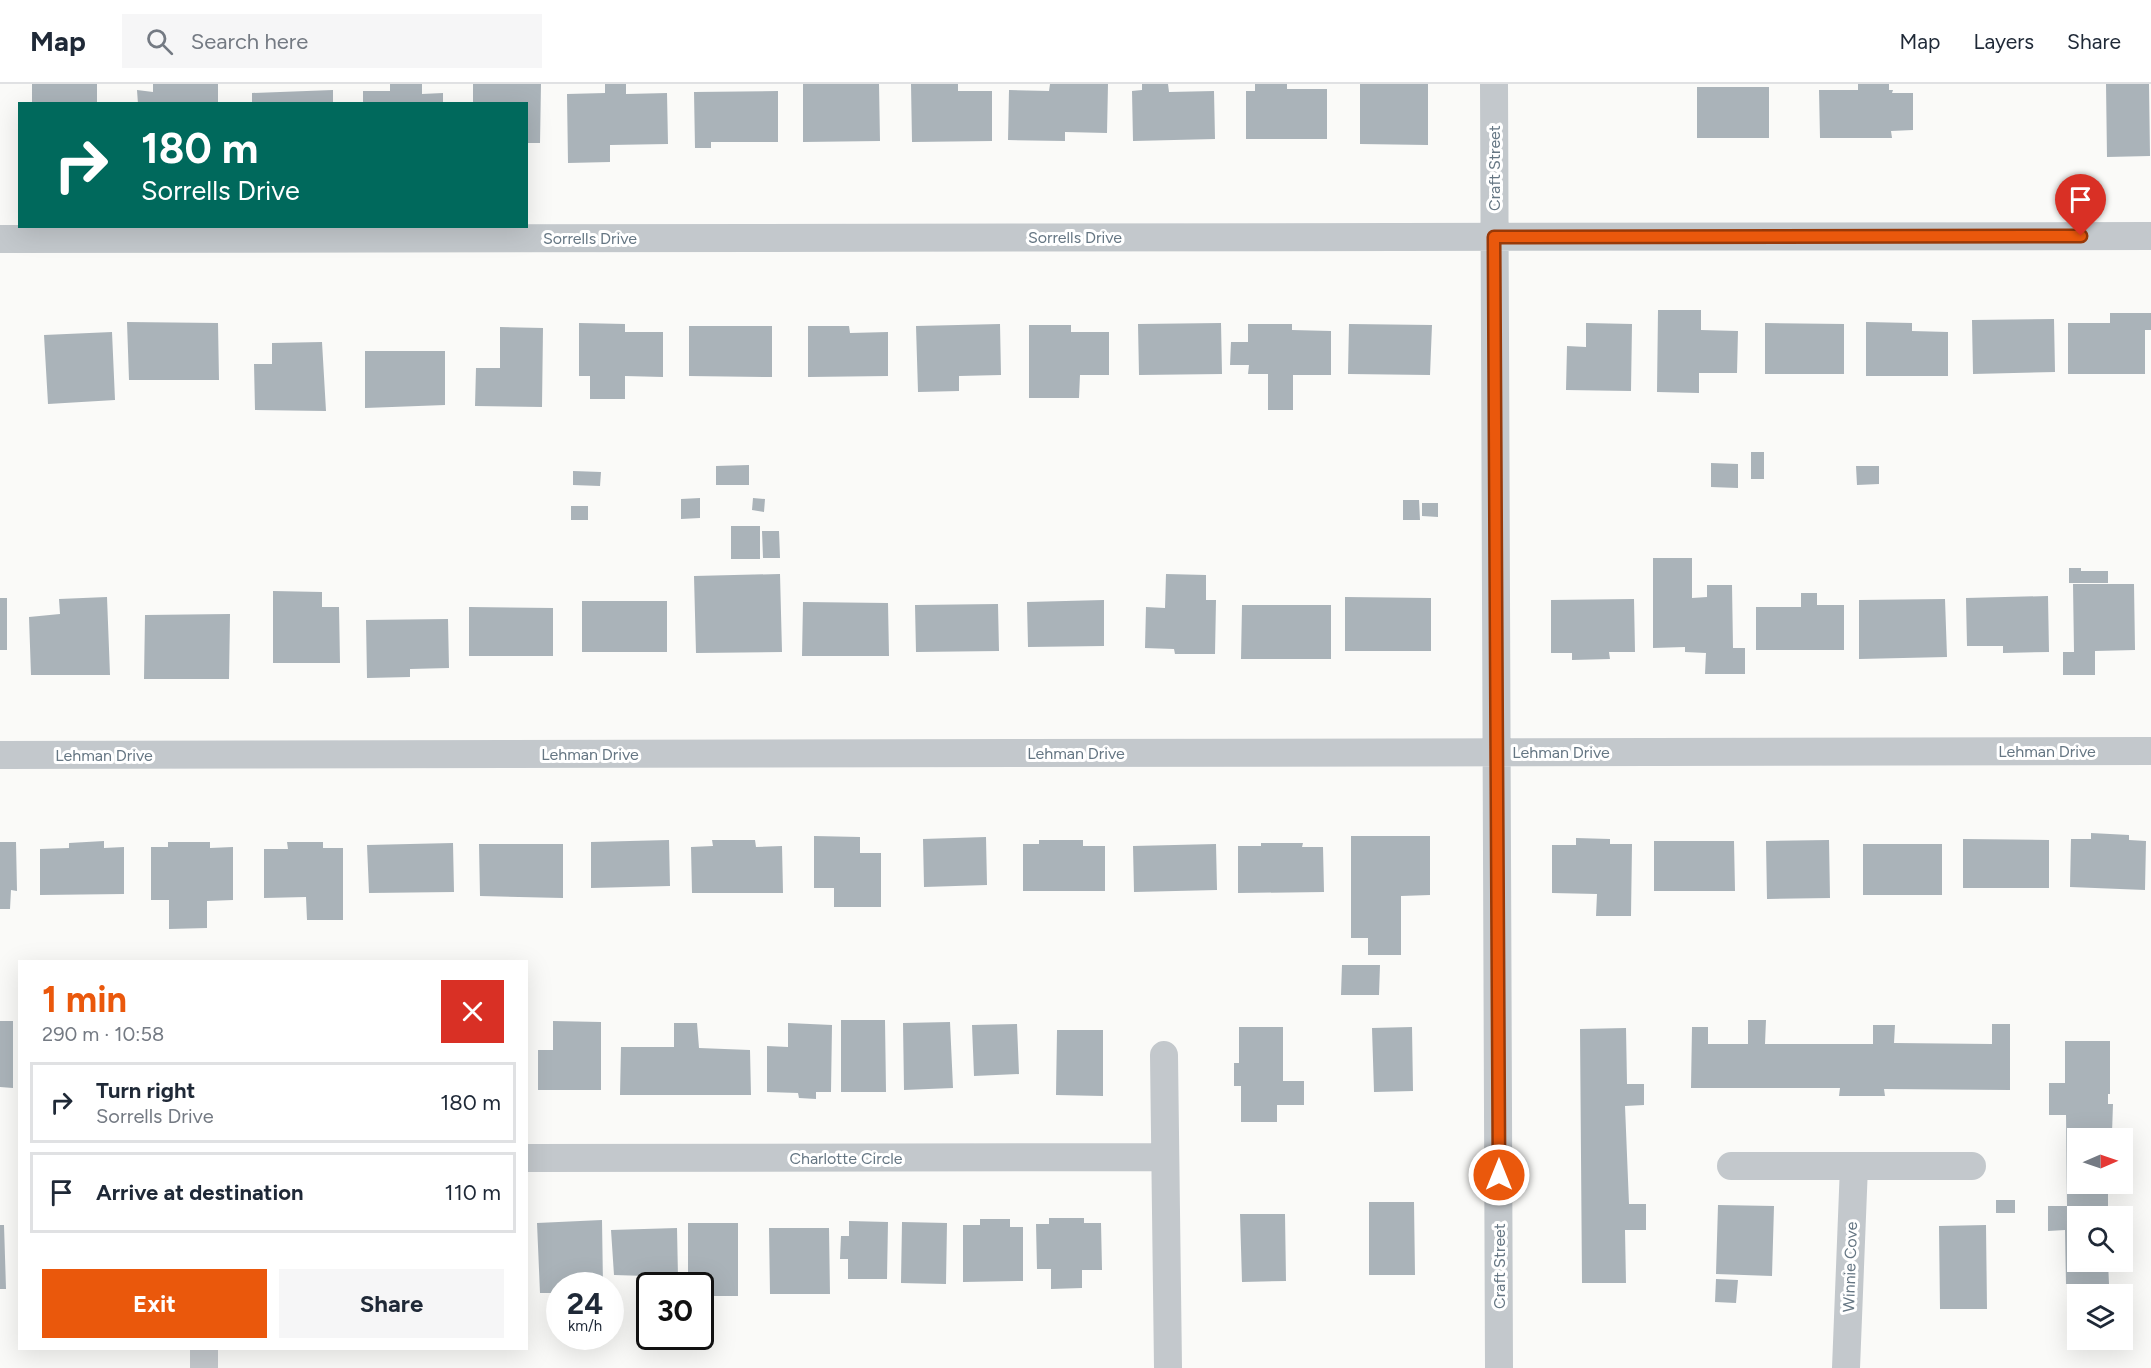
<!DOCTYPE html>
<meta charset="utf-8">
<style>
body{margin:0;font-family:Figtree,sans-serif;background:#f6f6f7;color:#1f2937;height:100vh;display:flex;flex-direction:column;font-size:22px;white-space:nowrap}
*{box-sizing:border-box;margin:0}
p{font-size:20px;color:#747a83}
.icon{flex:none;width:33px;height:33px;fill:none;stroke:currentColor;stroke-width:2;stroke-linecap:round;stroke-linejoin:round}
.map{position:relative;flex:1;overflow:hidden}
.drawer{position:absolute;left:18px;top:876px;width:510px;height:390px;display:flex;flex-direction:column;background:#fff;border-radius:0px;box-shadow:0 6px 24px #0002}
.drawer>*{flex:none}
.guide{position:absolute;left:18px;top:18px;width:510px;height:126px;border-radius:0px;box-shadow:0 6px 24px #0002;background:#00695c;color:#fff;overflow:hidden}
.needle{width:39px;rotate:88deg}
.tools{position:absolute;left:2067px;top:1044px;display:grid;gap:12px}
.tools a{display:grid;place-items:center;width:66px;height:66px;border-radius:0px;background:#fff;box-shadow:0 6px 24px #0002;font-size:30px}
.speed{position:absolute;left:546px;top:1188px;display:flex;gap:12px;font-size:30px;font-weight:700;text-align:center}
.speed>*{display:grid;place-content:center;width:78px;height:78px;border-radius:50%;background:#fff;box-shadow:0 6px 24px #0002;line-height:1}
.speed small{font-size:15px;font-weight:400}
.speed .limit{border:3px solid #111;border-radius:9px;background:#fff;color:#111}
.pin{position:absolute;display:grid;place-items:center;width:51px;height:51px;color:#fff;margin:-62px -26px;border-radius:50% 50% 50% 0;rotate:-45deg;box-shadow:0 0 6px #0007}
.pin .icon{rotate:45deg}
.me{position:absolute;width:66px;margin:-33px;rotate:0deg;stroke-linejoin:round;filter:drop-shadow(0 0 4px #0008)}
.turn{display:flex;align-items:center;gap:21px;height:126px;padding:0 24px;font-size:27px}
.turn .icon{width:78px;height:78px;stroke-width:2.5}
.turn b{display:block;font-size:42px;line-height:51px}
.round{display:grid;place-items:center;flex:none;width:63px;height:63px;border-radius:0px;background:#f6f6f7}
.headline{display:flex;align-items:center;justify-content:space-between;height:102px;padding:0 24px}
h1{font-size:36px;font-weight:700;line-height:45px;color:#ea580c}
.cta{display:flex;gap:12px;margin-top:auto;padding:12px 24px}
.cta a{flex:1;height:69px;border-radius:0px;background:#ea580c;color:#fff;font-size:24px;font-weight:700;line-height:69px;text-align:center}
.cta a+a{background:#f6f6f7;color:#1f2937}
ul{padding:0;list-style:none}
li{display:flex;align-items:center;gap:18px;height:81px;margin:0 12px 9px;padding:0 12px;border:3px solid #e0e1e3;border-radius:0px}
li div{flex:1}
li b{display:block;font-size:22px}
li em{font-style:normal}
header{display:flex;align-items:center;gap:36px;box-sizing:border-box;height:84px;padding:0 30px;background:#fff;border-bottom:2px solid #e0e1e3}
header strong{font-size:28px}
nav{display:flex;gap:33px;margin-inline-start:auto;font-size:21px}
.search{width:420px;height:54px;background:#f6f6f7;display:flex;align-items:center;gap:15px;box-sizing:border-box;padding:0 21px;border-radius:0px;color:#747a83;font-size:22px}
.map>svg:first-child{display:block}
.building{fill:#aab3b9}
.lines{fill:none;stroke-linecap:round;stroke-linejoin:round}
.street{stroke:#c3c8cc;stroke-width:28}
.route-casing{stroke:#983908;stroke-width:15}
.route{stroke:#ea580c;stroke-width:10}
.labels{text-anchor:middle;dominant-baseline:central;stroke-width:6;stroke-linejoin:round;paint-order:stroke}
.street-label{font-size:16px;fill:#657683;stroke:#fff}
</style>
<header>
<strong>Map</strong>
<div class="search"><svg class="icon" aria-label="search" viewBox="0 0 24 24"><circle cx="10" cy="10" r="6"/><path d="M15 15l6 6"/></svg>Search here</div>
<nav><a>Map</a><a>Layers</a><a>Share</a></nav>
</header>
<div class="map">
<svg width="2151" height="1284" viewBox="0 0 2151 1284">
<rect width="100%" height="100%" fill="#fafaf8"/>
<path class="building" d="M 32,0 L 97,0 L 97,20 L 32,20 Z
M 153,0 L 218,0 L 218,20 L 138,20 L 137,6 L 153,8 Z
M 390,0 L 422,0 L 422,10 L 443,9 L 443,20 L 363,20 L 363,7 L 390,7 Z
M 473,0 L 541,0 L 540,59 L 526,59 L 526,20 L 473,20 Z
M 605,0 L 626,0 L 626,10 L 667,9 L 668,60 L 610,61 L 610,78 L 568,79 L 567,10 L 605,9 Z
M 803,0 L 879,0 L 880,57 L 803,58 Z
M 911,0 L 958,0 L 958,7 L 992,7 L 992,57 L 912,58 Z
M 1050,0 L 1108,0 L 1107,49 L 1065,48 L 1065,57 L 1008,56 L 1009,6 L 1049,7 Z
M 1142,0 L 1168,0 L 1169,8 L 1214,7 L 1215,55 L 1133,57 L 1132,7 L 1142,6 Z
M 1255,0 L 1287,0 L 1287,5 L 1327,5 L 1327,55 L 1246,55 L 1246,7 L 1255,7 Z
M 1360,0 L 1428,0 L 1428,61 L 1360,60 Z
M 1858,0 L 1889,0 L 1889,6 L 1893,6 L 1892,9 L 1913,9 L 1913,46 L 1891,47 L 1892,54 L 1820,54 L 1819,6 L 1858,6 Z
M 2106,0 L 2149,0 L 2150,72 L 2107,73 Z
M 1697,3 L 1769,3 L 1769,54 L 1697,54 Z
M 333,6 L 333,20 L 252,20 L 252,9 Z
M 778,7 L 778,58 L 711,58 L 711,64 L 695,64 L 694,8 Z
M 1658,226 L 1701,226 L 1701,246 L 1738,247 L 1737,289 L 1699,289 L 1699,309 L 1657,308 Z
M 2110,229 L 2151,229 L 2151,246 L 2145,246 L 2145,290 L 2068,290 L 2068,239 L 2110,239 Z
M 2054,235 L 2055,288 L 1973,290 L 1972,236 Z
M 127,238 L 218,239 L 219,296 L 129,296 Z
M 1866,238 L 1912,239 L 1912,247 L 1948,248 L 1948,292 L 1866,292 Z
M 579,239 L 625,240 L 625,248 L 663,248 L 663,293 L 625,292 L 625,315 L 590,315 L 590,292 L 579,292 Z
M 1221,239 L 1222,290 L 1139,291 L 1138,240 Z
M 1586,239 L 1632,240 L 1631,307 L 1566,306 L 1567,262 L 1586,263 Z
M 1765,239 L 1844,240 L 1844,290 L 1765,290 Z
M 1000,240 L 1001,291 L 959,292 L 959,307 L 918,308 L 916,242 Z
M 1248,240 L 1292,240 L 1292,246 L 1331,247 L 1331,291 L 1293,291 L 1293,326 L 1268,326 L 1268,290 L 1248,290 L 1249,281 L 1230,281 L 1231,258 L 1248,258 Z
M 1349,240 L 1432,241 L 1430,291 L 1348,290 Z
M 1029,241 L 1071,241 L 1071,248 L 1109,248 L 1109,291 L 1080,291 L 1079,314 L 1029,314 Z
M 689,242 L 772,242 L 772,293 L 689,292 Z
M 808,242 L 849,242 L 850,249 L 888,248 L 888,292 L 808,293 Z
M 500,243 L 543,244 L 542,323 L 475,322 L 476,284 L 500,284 Z
M 112,248 L 115,316 L 48,320 L 44,251 Z
M 322,258 L 326,327 L 255,326 L 254,280 L 272,280 L 272,259 Z
M 365,267 L 445,267 L 445,321 L 365,324 Z
M 1751,368 L 1764,368 L 1764,395 L 1751,395 Z
M 1711,379 L 1738,380 L 1738,404 L 1711,403 Z
M 749,381 L 749,401 L 716,401 L 716,382 Z
M 1856,382 L 1879,382 L 1879,400 L 1857,401 Z
M 573,387 L 601,388 L 600,402 L 573,401 Z
M 700,414 L 700,434 L 681,435 L 681,415 Z
M 753,414 L 765,415 L 764,428 L 752,426 Z
M 1403,416 L 1419,416 L 1420,436 L 1403,436 Z
M 1422,419 L 1438,419 L 1438,433 L 1422,432 Z
M 571,422 L 588,422 L 588,436 L 571,436 Z
M 731,442 L 760,442 L 760,475 L 731,475 Z
M 762,447 L 779,447 L 780,474 L 763,474 Z
M 1653,474 L 1692,474 L 1692,514 L 1707,513 L 1707,501 L 1732,501 L 1733,564 L 1745,564 L 1745,590 L 1705,590 L 1706,569 L 1685,568 L 1685,563 L 1653,564 Z
M 2069,484 L 2081,484 L 2081,487 L 2108,487 L 2108,499 L 2069,499 Z
M 780,490 L 782,568 L 696,569 L 694,492 Z
M 1166,490 L 1206,491 L 1206,516 L 1216,516 L 1215,570 L 1175,570 L 1174,565 L 1145,564 L 1146,523 L 1165,524 Z
M 2073,500 L 2134,500 L 2135,566 L 2095,567 L 2095,591 L 2063,591 L 2063,568 L 2074,568 Z
M 273,507 L 322,508 L 322,523 L 339,523 L 340,579 L 273,579 Z
M 1801,509 L 1817,509 L 1817,521 L 1844,521 L 1844,566 L 1756,566 L 1756,523 L 1801,523 Z
M 2048,512 L 2049,568 L 2003,569 L 2003,562 L 1967,562 L 1966,514 Z
M 107,513 L 110,591 L 31,591 L 29,533 L 60,530 L 59,515 Z
M 1345,513 L 1431,514 L 1431,567 L 1345,567 Z
M 0,514 L 7,514 L 7,566 L 0,566 Z
M 1634,515 L 1635,568 L 1609,568 L 1610,575 L 1572,576 L 1572,569 L 1551,569 L 1551,516 Z
M 1945,515 L 1947,573 L 1859,575 L 1859,516 Z
M 1104,516 L 1104,562 L 1028,563 L 1027,518 Z
M 582,517 L 667,517 L 667,568 L 582,568 Z
M 803,518 L 888,519 L 889,572 L 802,572 Z
M 998,520 L 999,567 L 916,568 L 915,521 Z
M 1242,521 L 1331,521 L 1331,575 L 1241,575 Z
M 469,523 L 553,524 L 553,572 L 469,572 Z
M 230,530 L 229,595 L 144,595 L 145,531 Z
M 448,535 L 449,584 L 410,585 L 410,593 L 367,594 L 366,536 Z
M 2091,749 L 2129,751 L 2129,756 L 2146,757 L 2145,806 L 2070,803 L 2071,755 L 2091,755 Z
M 814,752 L 860,753 L 860,769 L 881,769 L 881,823 L 834,823 L 834,804 L 814,804 Z
M 1351,752 L 1430,752 L 1430,811 L 1401,812 L 1401,871 L 1368,871 L 1368,854 L 1351,854 Z
M 986,753 L 987,801 L 924,803 L 923,755 Z
M 1576,754 L 1610,755 L 1610,760 L 1632,760 L 1631,832 L 1596,832 L 1597,810 L 1552,809 L 1552,761 L 1576,761 Z
M 1963,755 L 2049,756 L 2049,804 L 1963,804 Z
M 669,756 L 670,802 L 591,804 L 591,758 Z
M 712,756 L 755,756 L 756,763 L 782,762 L 783,809 L 692,809 L 691,763 L 713,762 Z
M 1039,756 L 1083,756 L 1083,762 L 1105,762 L 1105,807 L 1023,807 L 1023,760 L 1039,760 Z
M 1829,756 L 1830,814 L 1767,815 L 1766,757 Z
M 104,757 L 104,764 L 124,763 L 124,810 L 40,811 L 40,765 L 69,764 L 69,759 Z
M 1654,757 L 1734,757 L 1735,807 L 1654,807 Z
M 0,758 L 16,758 L 17,807 L 11,806 L 10,825 L 0,825 Z
M 168,758 L 210,758 L 210,764 L 233,763 L 233,816 L 207,817 L 207,844 L 169,845 L 169,816 L 151,816 L 151,763 L 168,763 Z
M 287,758 L 323,758 L 323,764 L 343,764 L 343,836 L 307,836 L 306,813 L 264,814 L 264,765 L 288,765 Z
M 453,759 L 454,808 L 369,809 L 367,761 Z
M 1261,759 L 1303,759 L 1302,763 L 1323,763 L 1324,808 L 1238,809 L 1238,762 L 1261,762 Z
M 479,760 L 563,760 L 563,814 L 480,812 Z
M 1216,760 L 1217,806 L 1134,808 L 1133,762 Z
M 1863,760 L 1942,760 L 1942,811 L 1863,811 Z
M 1342,881 L 1380,881 L 1379,911 L 1341,911 Z
M 841,936 L 885,936 L 886,1008 L 841,1008 Z
M 1748,936 L 1766,936 L 1765,960 L 1873,960 L 1873,941 L 1895,941 L 1894,959 L 1992,960 L 1992,940 L 2010,940 L 2010,1006 L 1884,1005 L 1885,1012 L 1839,1012 L 1840,1004 L 1691,1004 L 1692,943 L 1708,943 L 1708,960 L 1748,960 Z
M 0,937 L 13,937 L 13,1004 L 0,1003 Z
M 553,937 L 601,938 L 601,1006 L 538,1006 L 538,966 L 553,966 Z
M 950,938 L 953,1004 L 904,1006 L 903,939 Z
M 674,939 L 697,939 L 699,964 L 750,966 L 751,1011 L 620,1011 L 621,963 L 674,963 Z
M 788,939 L 832,941 L 831,1008 L 816,1008 L 816,1015 L 799,1014 L 798,1009 L 767,1008 L 767,962 L 788,963 Z
M 1017,940 L 1019,990 L 974,992 L 972,941 Z
M 1239,943 L 1283,943 L 1283,997 L 1304,997 L 1304,1021 L 1277,1021 L 1277,1038 L 1241,1038 L 1241,1002 L 1234,1002 L 1234,979 L 1239,979 Z
M 1412,943 L 1413,1007 L 1374,1008 L 1372,944 Z
M 1626,944 L 1627,1000 L 1644,1000 L 1644,1021 L 1625,1022 L 1629,1120 L 1646,1120 L 1646,1146 L 1625,1146 L 1626,1199 L 1582,1199 L 1580,945 Z
M 1057,946 L 1103,946 L 1103,1012 L 1056,1011 Z
M 2065,957 L 2110,957 L 2110,1010 L 2108,1010 L 2108,1020 L 2113,1020 L 2112,1049 L 2108,1049 L 2108,1054 L 2078,1054 L 2078,1100 L 2108,1100 L 2108,1132 L 2078,1132 L 2078,1178 L 2108,1178 L 2109,1200 L 2066,1200 L 2065,1146 L 2048,1147 L 2048,1122 L 2067,1122 L 2066,1031 L 2049,1031 L 2049,999 L 2065,999 Z
M 1996,1116 L 2015,1116 L 2015,1129 L 1996,1129 Z
M 1369,1118 L 1414,1118 L 1415,1191 L 1369,1191 Z
M 1718,1121 L 1774,1122 L 1772,1192 L 1716,1190 Z
M 1240,1130 L 1285,1130 L 1286,1197 L 1242,1198 Z
M 1049,1134 L 1084,1134 L 1084,1139 L 1101,1139 L 1102,1186 L 1082,1186 L 1082,1204 L 1051,1205 L 1051,1185 L 1037,1185 L 1036,1140 L 1049,1140 Z
M 980,1135 L 1010,1135 L 1010,1143 L 1023,1143 L 1023,1197 L 963,1198 L 963,1141 L 980,1141 Z
M 602,1136 L 603,1202 L 560,1202 L 560,1209 L 540,1209 L 537,1139 Z
M 849,1137 L 888,1138 L 887,1195 L 848,1195 L 848,1175 L 840,1175 L 841,1152 L 849,1152 Z
M 902,1138 L 947,1139 L 946,1200 L 901,1199 Z
M 688,1139 L 738,1139 L 738,1212 L 700,1212 L 700,1202 L 688,1202 Z
M 0,1141 L 4,1141 L 6,1205 L 0,1205 Z
M 1986,1141 L 1987,1225 L 1940,1225 L 1939,1142 Z
M 677,1144 L 678,1193 L 614,1191 L 611,1146 Z
M 769,1144 L 829,1144 L 830,1210 L 770,1210 Z
M 1716,1195 L 1738,1196 L 1736,1219 L 1715,1218 Z"/>
<g class="lines">
<path class="street" d="M 1494,0 L 1499,1284
M 0,155 L 2151,152
M 0,671 L 2151,667
M 1164,971 L 1168,1284
M 526,1074 L 1165,1073
M 1731,1082 L 1972,1082
M 204,1264 L 204,1284
M 1846,1284 L 1854,1082"/>
</g>
<g class="lines">
<g class="route-casing">
<path id="route" d="M 1499,1091 L 1494,153 L 2081,152"/>
</g>
<use href="#route" class="route"/>
</g>
<g class="labels">
<g class="street-label">
<text transform="translate(1494 84) rotate(-90)">Craft Street</text>
<text x="1075" y="153">Sorrells Drive</text>
<text x="590" y="154">Sorrells Drive</text>
<text x="2047" y="667">Lehman Drive</text>
<text x="1561" y="668">Lehman Drive</text>
<text x="1076" y="669">Lehman Drive</text>
<text x="590" y="670">Lehman Drive</text>
<text x="104" y="671">Lehman Drive</text>
<text x="846" y="1074">Charlotte Circle</text>
<text transform="translate(1499 1182) rotate(-90)">Craft Street</text>
<text transform="translate(1850 1183) rotate(-88)">Winnie Cove</text>
</g>
</g>
</svg>
<div class="tools">
<a><svg class="needle" viewBox="-14 -14 28 28"><path d="M0-13l5 13h-10z" fill="#e53935"/><path d="M0 13l5-13h-10z" fill="#747a83"/></svg></a>
<a><svg class="icon" aria-label="search" viewBox="0 0 24 24"><circle cx="10" cy="10" r="6"/><path d="M15 15l6 6"/></svg></a>
<a><svg class="icon" aria-label="layers" viewBox="0 0 24 24"><path d="M12 4l9 5-9 5-9-5zM3 14l9 5 9-5"/></svg></a>
</div>
<div class="speed"><div>24<small>km/h</small></div><div class="limit">30</div></div>
<div class="pin" style="left:2081px;top:152px;background:#d93025"><svg class="icon" aria-label="arrive" viewBox="0 0 24 24"><path d="M6 21V4h12l-3 4 3 4H6"/></svg></div>
<svg class="me" style="left:1499px;top:1091px" viewBox="-20 -20 40 40"><circle r="17" fill="#ea580c" stroke="#fff" stroke-width="3"/><path d="M0-11L8 9 0 5-8 9z" fill="#fff"/></svg>
<div class="guide">
<div class="turn"><svg class="icon" aria-label="right" viewBox="0 0 24 24"><path d="M7 20v-9h11M14 6l5 5-5 5"/></svg><div><b>180 m</b>Sorrells Drive</div></div>
</div>
<section class="drawer">
<div class="headline"><div><h1>1 min</h1><p>290 m · 10:58</p></div><a class="round" style="background:#d93025;color:#fff"><svg class="icon" aria-label="close" viewBox="0 0 24 24"><path d="M6 6l12 12M18 6L6 18"/></svg></a></div>
<ul>
<li><svg class="icon" aria-label="right" viewBox="0 0 24 24"><path d="M7 20v-9h11M14 6l5 5-5 5"/></svg><div><b>Turn right</b><p>Sorrells Drive</p></div><em>180 m</em></li>
<li><svg class="icon" aria-label="arrive" viewBox="0 0 24 24"><path d="M6 21V4h12l-3 4 3 4H6"/></svg><div><b>Arrive at destination</b></div><em>110 m</em></li>
</ul>
<div class="cta"><a>Exit</a><a>Share</a></div>
</section>
</div>
